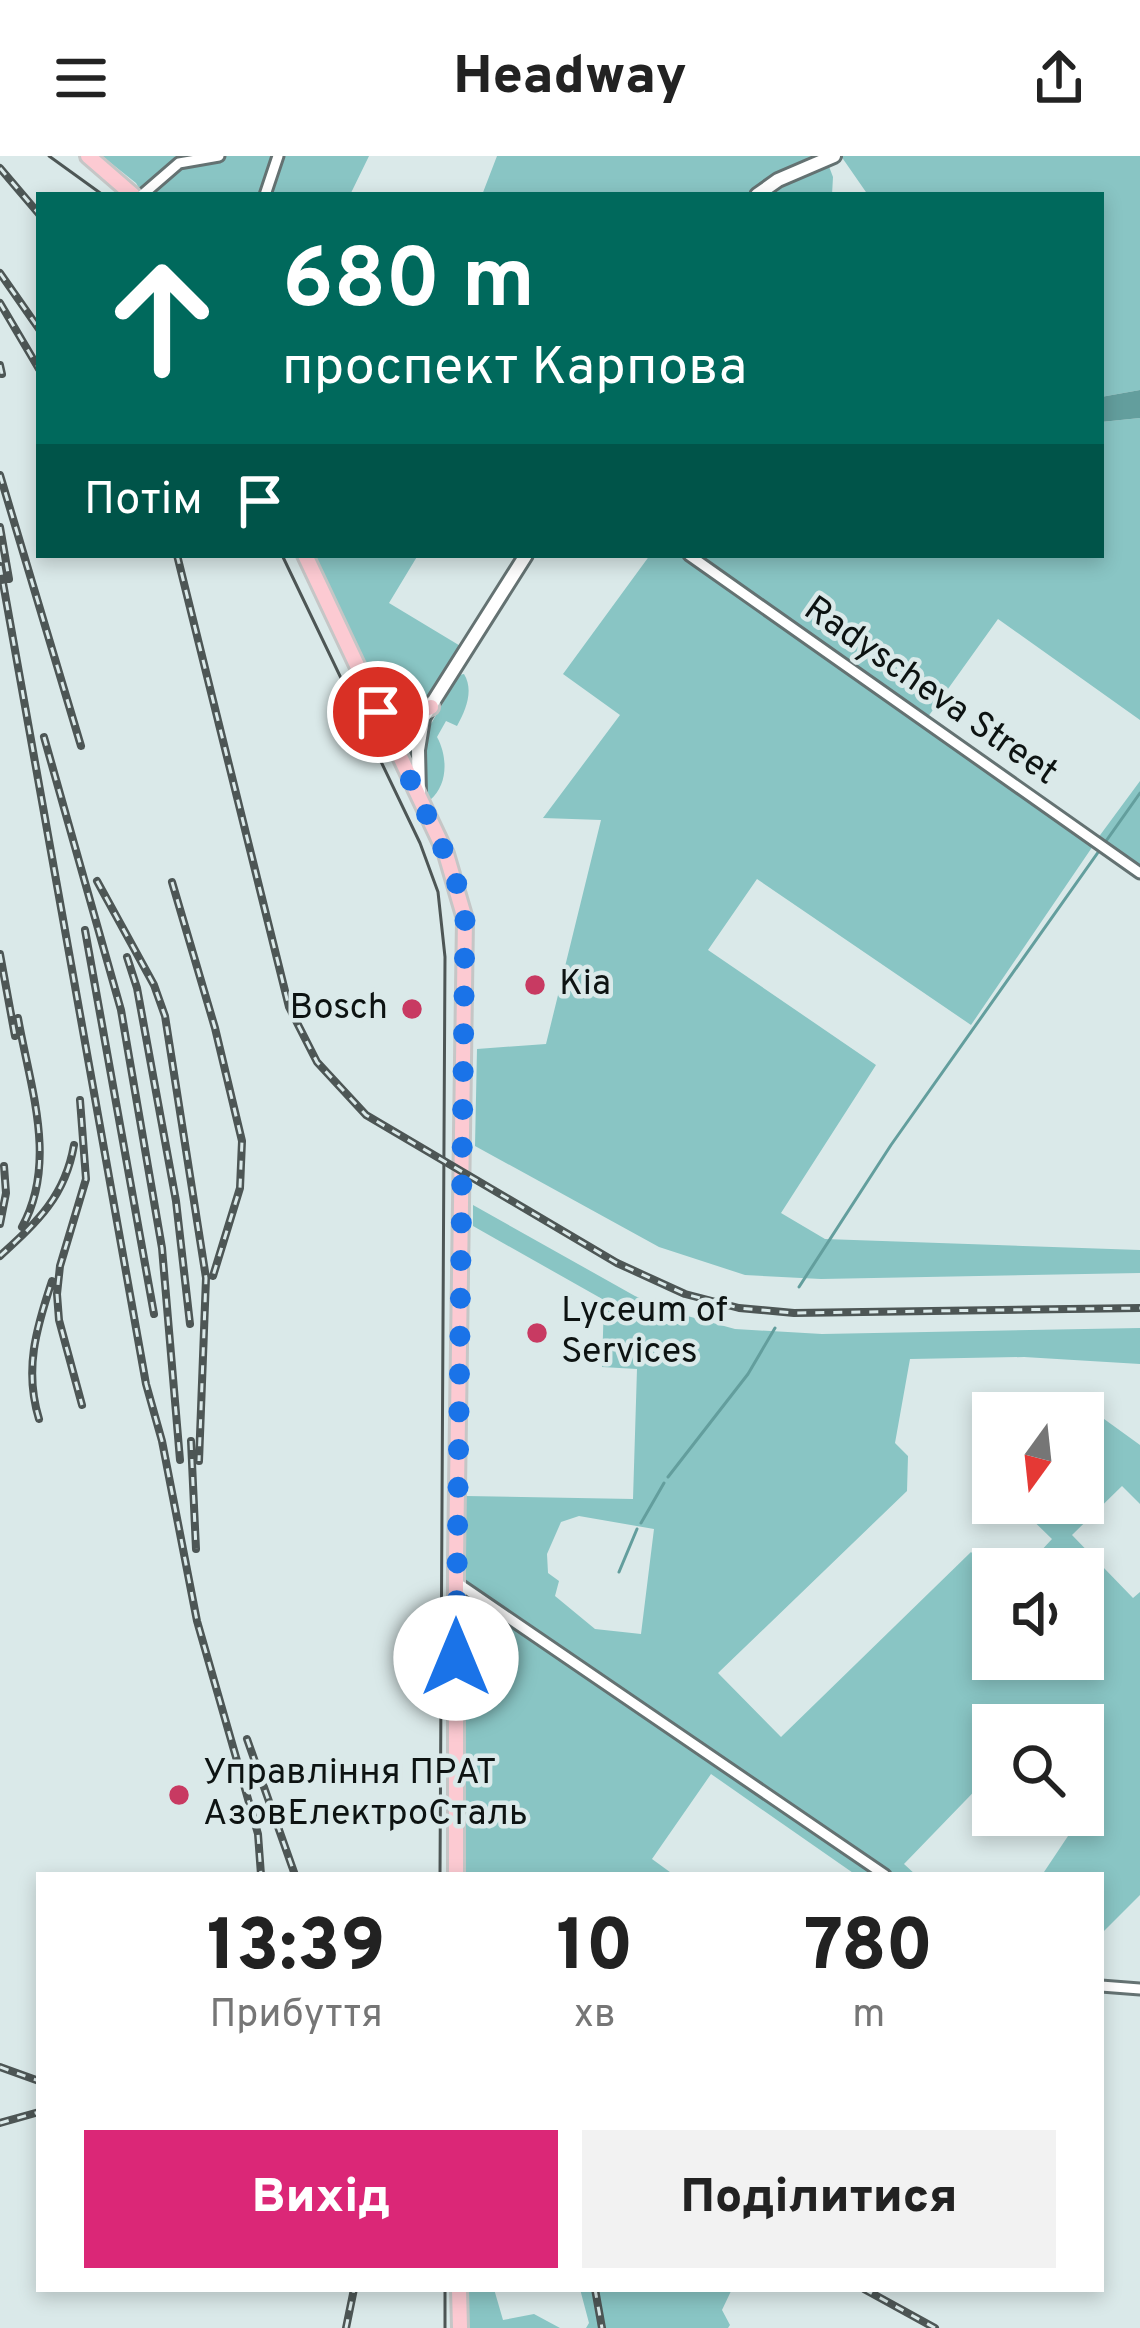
<!DOCTYPE html>
<html lang="uk">
<meta charset="utf-8">
<style>
body{margin:0;font-family:Overpass,sans-serif;background:#f2f2f2;color:#222;height:100vh;display:flex;flex-direction:column;font-size:45px;white-space:nowrap}
*{box-sizing:border-box;margin:0}
p{font-size:39px;color:#767676}
.icon{flex:none;width:66px;height:66px;fill:none;stroke:currentColor;stroke-width:2;stroke-linecap:round;stroke-linejoin:round}
.map{position:relative;flex:1;overflow:hidden}
.panel{position:absolute;left:36px;top:1716px;width:1068px;height:420px;display:flex;flex-direction:column;background:#fff;border-radius:0px;box-shadow:0 6px 18px #0003}
.panel>*{flex:none}
.guide{position:absolute;left:36px;top:36px;width:1068px;height:366px;border-radius:0px;box-shadow:0 6px 18px #0003;background:#00695c;color:#fff;overflow:hidden}
.needle{width:78px;rotate:195deg}
.tools{position:absolute;left:972px;top:1236px;display:grid;gap:24px}
.tools a{display:grid;place-items:center;width:132px;height:132px;border-radius:0px;background:#fff;box-shadow:0 6px 18px #0003;font-size:60px}
.pin{position:absolute;display:grid;place-items:center;width:102px;height:102px;color:#fff;margin:-51px;border:6px solid #fff;border-radius:50%;box-shadow:0 3px 12px #0007}
.me{position:absolute;width:132px;margin:-66px;rotate:0deg;stroke-linejoin:round;filter:drop-shadow(0 0 9px #0008)}
.turn{display:flex;align-items:center;gap:42px;height:252px;padding:0 48px;font-size:54px}
.turn .icon{width:156px;height:156px;stroke-width:2.5}
.turn b{display:block;font-size:84px;line-height:102px}
.then{display:flex;align-items:center;height:114px;padding:0 48px;background:#0003;gap:24px;font-size:45px}
.eta{display:flex;justify-content:space-evenly;align-items:center;height:204px;text-align:center}
.eta b{font-size:72px;font-weight:800;line-height:84px}
.primary-button{display:flex;gap:24px;margin-top:auto;padding:24px 48px}
.primary-button a{flex:1;height:138px;border-radius:0px;background:#db2777;color:#fff;font-size:48px;font-weight:800;line-height:138px;text-align:center}
.primary-button a+a{background:#f2f2f2;color:#222}
header{display:flex;justify-content:space-between;align-items:center;height:156px;padding:0 48px;background:#fff;font-size:54px;font-weight:800}
.map>svg:first-child{display:block}
.green{fill:#89c5c4;fill-rule:evenodd}
.water{fill:#639e9d}
.lines{fill:none;stroke-linecap:round;stroke-linejoin:round}
.stream{stroke:#639e9d;stroke-width:3}
.minor-casing{stroke:#647272;stroke-width:15}
.secondary-casing{stroke:#647272;stroke-width:18}
.primary-casing{stroke:#c5c6c6;stroke-width:20}
.minor{stroke:#fff;stroke-width:9}
.secondary{stroke:#fff;stroke-width:12}
.primary{stroke:#fccad2;stroke-width:14}
.tram{stroke:#4d5655;stroke-width:3}
.rail-casing{stroke:#4d5655;stroke-width:8}
.rail{stroke:#dae9e9;stroke-width:3;stroke-dasharray:9;stroke-linecap:butt}
.route{stroke:#1a73e8;stroke-width:21;stroke-dasharray:0 37.8}
.poi-dot{fill:#c83a62;stroke:#dae9e9;stroke-width:4.5}
.labels{text-anchor:middle;dominant-baseline:central;stroke-width:9;stroke-linejoin:round;paint-order:stroke}
.street-label{font-size:36px;fill:#0d1312;stroke:#dae9e9}
.poi-label{font-size:36px;fill:#0d1312;stroke:#dae9e9;text-anchor:start}
</style>
<header><svg class="icon" aria-label="menu" viewBox="0 0 24 24"><path d="M4 6h16M4 12h16M4 18h16"/></svg>Headway<svg class="icon" aria-label="share" viewBox="0 0 24 24"><path d="M12 15V3M7 8l5-5 5 5M5 13v7h14v-7"/></svg></header>
<div class="map">
<svg width="1140" height="2172" viewBox="0 0 1140 2172">
<rect width="100%" height="100%" fill="#dae9e9"/>
<path class="green" d="M 102,0 L 369,0 L 350,39 L 143,39 L 136,27 Z
M 497,0 L 825,0 L 833,21 L 832,39 L 482,39 Z
M 841,0 L 1140,0 L 1140,234 L 1101,241 L 1101,39 L 868,39 Z
M 1140,262 L 1140,564 L 998,463 L 925,565 L 1095,686 L 1140,625 L 1140,717 L 1095,687 L 971,869 L 757,723 L 708,794 L 876,909 L 781,1057 L 825,1083 L 1140,1094 L 1140,1117 L 821,1123 L 745,1119 L 659,1091 L 475,990 L 477,893 L 546,888 L 601,664 L 543,662 L 620,559 L 563,518 L 650,399 L 1101,399 L 1101,266 Z
M 311,399 L 418,399 L 389,447 L 467,494 L 404,590 Z
M 464,518 C 474,534 466,554 457,570 L 446,565 L 437,581 C 448,601 448,629 430,644 L 424,631 L 421,595 L 427,575 L 459,519 Z
M 473,1049 L 635,1140 L 669,1155 L 735,1173 L 822,1178 L 1140,1172 L 1140,1208 L 1024,1201 L 910,1203 L 895,1287 L 908,1300 L 907,1335 L 718,1517 L 781,1581 L 971,1396 L 993,1417 L 993,1503 L 1083,1503 L 1083,1413 L 1024,1413 L 1052,1383 L 1018,1350 L 1022,1347 L 1083,1347 L 1083,1263 L 1093,1255 L 1140,1289 L 1140,1348 L 1122,1330 L 1072,1379 L 1133,1442 L 1140,1436 L 1140,1739 L 1101,1778 L 1101,1719 L 1042,1719 L 1096,1638 L 1083,1627 L 1083,1569 L 993,1569 L 993,1616 L 904,1708 L 916,1719 L 856,1719 L 711,1618 L 652,1703 L 674,1719 L 466,1719 L 466,1340 L 633,1343 L 637,1213 L 602,1211 L 604,1144 L 473,1070 ZM 579,1360 L 654,1373 L 641,1478 L 595,1473 L 555,1440 L 559,1425 L 548,1417 L 547,1398 L 561,1366 Z
M 468,2133 L 494,2133 L 503,2164 L 534,2158 L 560,2172 L 468,2172 Z
M 580,2133 L 732,2133 L 722,2154 L 730,2169 L 728,2172 L 586,2172 L 589,2167 Z"/>
<path class="water" d="M 1140,234 L 1140,262 L 1101,266 L 1101,241 Z"/>
<g class="lines">
<path class="stream" d="M 799,1131 L 891,989 L 1140,637
M 668,1321 L 748,1218 L 775,1172
M 641,1367 L 664,1327
M 619,1416 L 637,1373"/>
<g class="minor-casing">
<path id="minor" d="M 142,39 L 179,7 L 219,0
M 265,39 L 278,0
M 689,399 L 1140,717
M 456,1426 L 885,1719
M 1101,1830 L 1140,1833"/>
</g>
<g class="secondary-casing">
<path id="secondary" d="M 757,39 L 778,24 L 834,0
M 394,589 L 423,562 L 526,399
M 419,638 L 418,594 L 423,563"/>
</g>
<g class="primary-casing">
<path id="primary" d="M 88,0 L 133,39
M 305,399 L 446,698 L 465,763 L 456,1404 L 456,1719
M 378,556 L 403,562 L 431,551
M 459,2133 L 460,2172"/>
</g>
<use href="#minor" class="minor"/>
<use href="#secondary" class="secondary"/>
<use href="#primary" class="primary"/>
<path class="tram" d="M 49,0 L 103,39
M 282,399 L 420,687 L 438,736 L 445,801 L 440,1719
M 445,2133 L 445,2172"/>
<g class="rail-casing">
<path id="rail" d="M 0,12 L 39,58
M 0,117 L 39,173
M 0,147 L 39,213
M 0,209 L 2,218
M 0,319 L 81,590
M 0,371 L 9,423
M 177,399 L 289,851 L 317,906 L 366,959 L 617,1107 L 685,1138 L 739,1152 L 794,1157 L 1140,1152
M 0,410 L 146,1228 L 162,1285 L 197,1465 L 258,1678 L 261,1719
M 44,581 L 121,854 L 162,1092 L 180,1304
M 97,725 L 154,829 L 165,860 L 206,1122 L 199,1305
M 172,726 L 215,872 L 242,985 L 240,1032 L 213,1120
M 85,774 L 154,1158
M 0,798 L 15,880
M 127,801 L 137,832 L 176,1045 L 190,1168
M 18,862 C 30,931 58,1006 22,1071
M 80,944 L 86,1023 L 60,1110 L 57,1138 L 59,1164 L 82,1249
M 0,1068 L 6,1037 L 4,1010
M 0,1100 C 37,1066 65,1041 74,989
M 39,1263 C 24,1214 36,1173 52,1125
M 191,1285 L 196,1393
M 247,1583 L 295,1719
M 0,1911 L 39,1925
M 0,1967 L 39,1956
M 595,2133 L 602,2172
M 864,2133 L 935,2172
M 346,2172 L 354,2133"/>
</g>
<use href="#rail" class="rail"/>
</g>
<g class="lines">
<path class="route" d="M 378,556 L 454,716 L 465,763 L 456,1502"/>
</g>
<g class="poi-dot">
<circle cx="535" cy="829" r="12"/>
<circle cx="412" cy="853" r="12"/>
<circle cx="537" cy="1177" r="12"/>
<circle cx="179" cy="1639" r="12"/>
</g>
<g class="labels">
<g class="street-label">
<text transform="translate(930 536) rotate(35)">Radyscheva Street</text>
</g>
<g class="poi-label">
<text x="559" y="829">Kia</text>
<text x="388" y="853" text-anchor="end">Bosch</text>
<text x="561" y="1156">Lyceum of<tspan x="561" dy="41">Services</tspan></text>
<text x="203" y="1618">Управління ПРАТ<tspan x="203" dy="41">АзовЕлектроСталь</tspan></text>
</g>
</g>
</svg>
<div class="tools">
<a><svg class="needle" viewBox="-14 -14 28 28"><path d="M0-13l5 13h-10z" fill="#e53935"/><path d="M0 13l5-13h-10z" fill="#767676"/></svg></a>
<a><svg class="icon" aria-label="sound" viewBox="0 0 24 24"><path d="M4 9h4l5-4v14l-5-4H4zM17 9q2 3 0 6"/></svg></a>
<a><svg class="icon" aria-label="search" viewBox="0 0 24 24"><circle cx="10" cy="10" r="6"/><path d="M15 15l6 6"/></svg></a>
</div>
<div class="pin" style="left:378px;top:556px;background:#d93025"><svg class="icon" aria-label="arrive" viewBox="0 0 24 24"><path d="M6 21V4h12l-3 4 3 4H6"/></svg></div>
<svg class="me" style="left:456px;top:1502px" viewBox="-20 -20 40 40"><circle r="19" fill="#fff"/><path d="M0-13L10 11 0 6-10 11z" fill="#1a73e8"/></svg>
<div class="guide">
<div class="turn"><svg class="icon" aria-label="ahead" viewBox="0 0 24 24"><path d="M12 20V5M6 11l6-6 6 6"/></svg><div><b>680 m</b>проспект Карпова</div></div>
<div class="then">Потім<svg class="icon" aria-label="arrive" viewBox="0 0 24 24"><path d="M6 21V4h12l-3 4 3 4H6"/></svg></div>
</div>
<section class="panel">
<div class="eta">
<div><b>13:39</b><p>Прибуття</p></div>
<div><b>10</b><p>хв</p></div>
<div><b>780</b><p>m</p></div>
</div>
<div class="primary-button"><a>Вихід</a><a>Поділитися</a></div>
</section>
</div>
